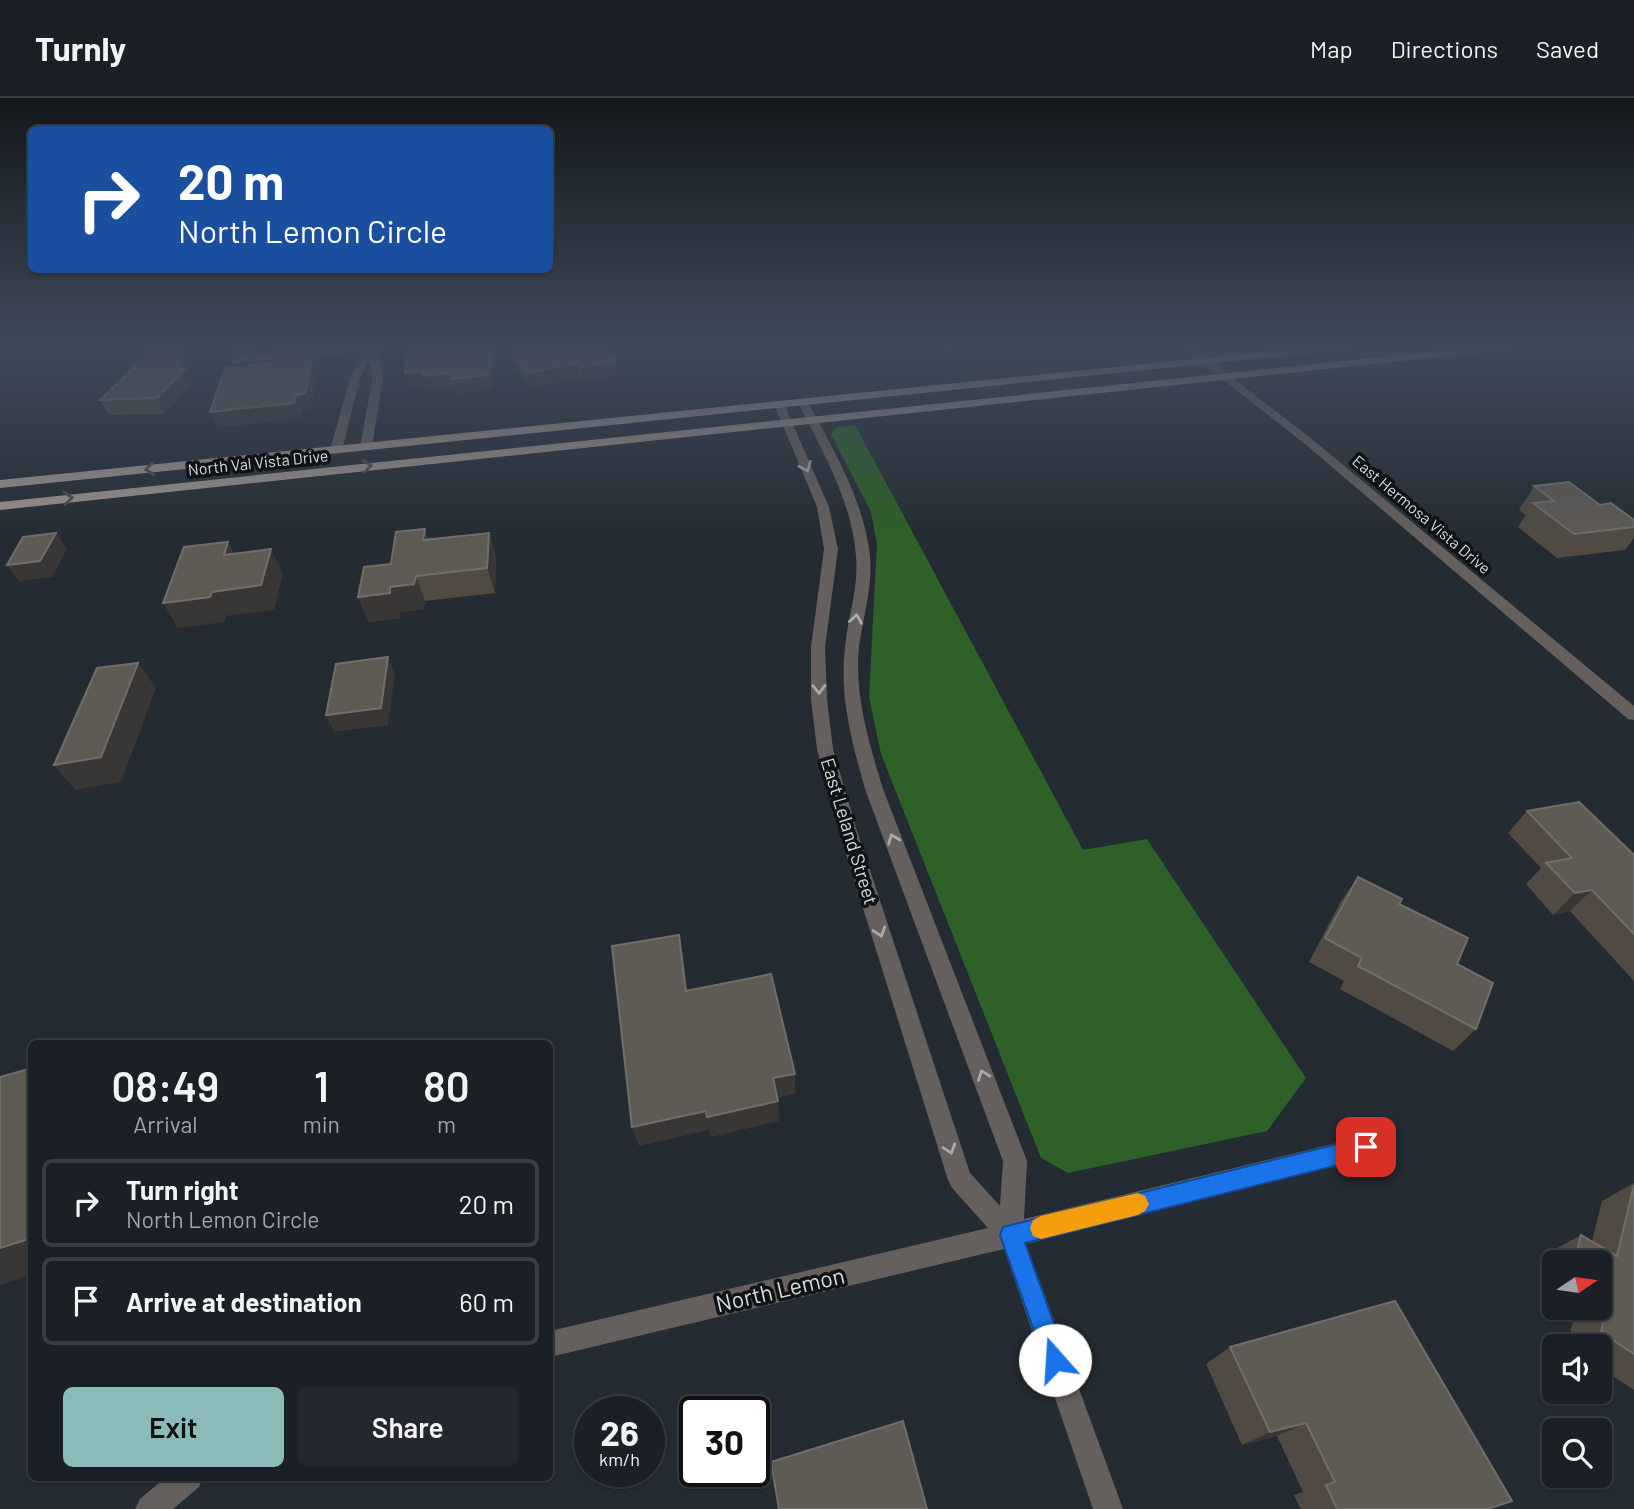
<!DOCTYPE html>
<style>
body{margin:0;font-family:Barlow,sans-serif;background:#24282e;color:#f1f3f6;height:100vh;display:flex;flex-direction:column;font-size:26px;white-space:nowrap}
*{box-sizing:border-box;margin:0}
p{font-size:23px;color:#a0a3a7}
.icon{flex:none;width:38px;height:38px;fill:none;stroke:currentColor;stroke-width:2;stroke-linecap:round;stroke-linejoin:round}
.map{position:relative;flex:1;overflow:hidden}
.drawer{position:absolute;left:28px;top:942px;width:525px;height:441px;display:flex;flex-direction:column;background:#1b2026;border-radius:10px;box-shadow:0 2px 5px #0004,0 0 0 2px #393e43}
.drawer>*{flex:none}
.top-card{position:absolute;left:28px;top:28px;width:525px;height:147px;border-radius:10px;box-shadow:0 2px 5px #0004,0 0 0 2px #393e43;background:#1a4fa0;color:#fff;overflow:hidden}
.needle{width:46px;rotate:77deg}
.tools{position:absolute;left:1542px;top:1152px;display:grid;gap:14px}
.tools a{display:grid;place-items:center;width:70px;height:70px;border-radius:10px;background:#1b2026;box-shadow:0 2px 5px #0004,0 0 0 2px #393e43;font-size:35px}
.speed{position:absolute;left:574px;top:1298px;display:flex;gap:14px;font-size:35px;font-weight:700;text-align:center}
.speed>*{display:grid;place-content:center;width:91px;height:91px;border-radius:50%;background:#1b2026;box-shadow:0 2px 5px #0004,0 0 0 2px #393e43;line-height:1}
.speed small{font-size:18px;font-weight:400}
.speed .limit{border:4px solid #111;border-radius:10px;background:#fff;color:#111}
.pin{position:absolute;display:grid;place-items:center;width:60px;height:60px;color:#fff;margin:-30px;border-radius:14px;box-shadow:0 4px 10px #0006}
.me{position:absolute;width:77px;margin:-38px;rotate:341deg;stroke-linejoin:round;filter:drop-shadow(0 0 5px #0008)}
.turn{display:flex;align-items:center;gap:24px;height:147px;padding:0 35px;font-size:32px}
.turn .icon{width:91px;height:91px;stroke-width:2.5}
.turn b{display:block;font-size:49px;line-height:60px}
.eta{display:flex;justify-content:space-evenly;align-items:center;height:119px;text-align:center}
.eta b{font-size:42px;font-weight:600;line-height:49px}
.action{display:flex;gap:14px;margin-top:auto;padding:14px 35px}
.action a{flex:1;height:80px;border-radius:10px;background:#8bbbb9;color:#111;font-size:28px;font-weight:600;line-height:80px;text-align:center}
.action a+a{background:#24282e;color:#f1f3f6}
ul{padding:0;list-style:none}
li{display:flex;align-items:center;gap:21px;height:88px;margin:0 14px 10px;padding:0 21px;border:4px solid #393e43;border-radius:10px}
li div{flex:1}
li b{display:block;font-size:26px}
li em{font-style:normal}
header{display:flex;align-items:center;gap:42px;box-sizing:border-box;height:98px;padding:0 35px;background:#1b2026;border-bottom:2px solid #393e43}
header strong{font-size:33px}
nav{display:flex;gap:38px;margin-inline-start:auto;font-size:24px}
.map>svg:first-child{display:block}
.green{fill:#2d6127}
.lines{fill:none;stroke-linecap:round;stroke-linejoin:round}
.minor{fill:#65605e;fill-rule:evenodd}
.major{fill:#9f9490;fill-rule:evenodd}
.wall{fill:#504a43}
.shaded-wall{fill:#383735}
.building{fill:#5e5a54;stroke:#716e6a;stroke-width:2}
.oneway{stroke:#504d4d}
.oneway2{stroke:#a9aaac}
.route{fill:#1a73e8;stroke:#114b97;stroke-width:2}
.slow{fill:#f59e0b}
.labels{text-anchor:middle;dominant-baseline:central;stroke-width:7;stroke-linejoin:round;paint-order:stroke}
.far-street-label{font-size:16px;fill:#d6dbe0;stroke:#101316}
.street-label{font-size:19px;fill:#d6dbe0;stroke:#101316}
.near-street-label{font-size:23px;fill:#d6dbe0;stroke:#101316}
</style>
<header>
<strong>Turnly</strong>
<nav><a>Map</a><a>Directions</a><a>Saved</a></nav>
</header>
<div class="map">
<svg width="1634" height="1411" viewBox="0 0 1634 1411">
<rect width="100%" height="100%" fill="#242b32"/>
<path class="green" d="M 855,327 L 1083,752 L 1147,741 L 1306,980 L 1267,1033 L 1068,1075 L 1041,1060 L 881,656 L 869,599 L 877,446 L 871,414 L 831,336 L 837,329 Z"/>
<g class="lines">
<path class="minor" d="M 235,247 L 245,247 L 240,258 L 371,247 L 408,247 L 377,252 L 383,278 L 372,349 L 366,352 L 360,349 L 373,278 L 369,263 L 360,280 L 342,352 L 336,355 L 330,352 L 350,280 L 364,253 L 234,265 L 229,262 Z
M 1179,247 L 1190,247 L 1313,342 L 1634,608 L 1634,622 L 1628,621 L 1305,346 Z
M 803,301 L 808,304 C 834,353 864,403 870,458 C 873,489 863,518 859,549 C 854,597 869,645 883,691 L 1027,1063 L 1024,1121 L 1366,1038 L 1374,1041 L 1378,1049 L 1374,1057 L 1366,1060 L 1026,1146 L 1123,1411 L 1093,1411 L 1004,1151 L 550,1259 L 550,1233 L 988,1130 L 952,1090 L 948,1082 L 838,730 L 817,651 L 811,601 L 811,549 L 824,451 L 817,409 L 774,306 L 775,304 L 784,306 L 829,409 L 838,451 L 825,549 L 827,601 L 833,651 L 856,730 L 970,1075 L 1000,1108 L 1003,1063 L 865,691 C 852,645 839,597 845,549 C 848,518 859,489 856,458 C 852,403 822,353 798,304 Z
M 166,1379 L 203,1379 L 199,1389 L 173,1411 L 135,1411 L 140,1401 Z"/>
<path class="major" d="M 1331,247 L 1364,247 L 1359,250 L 0,390 L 0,382 Z
M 1496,247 L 1528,247 L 1523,250 L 0,412 L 0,404 Z"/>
</g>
<path class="wall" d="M 545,247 L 618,277 L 584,284 L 581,280 L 531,290 L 515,268 L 512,253 Z
M 916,247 L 977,247 L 921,254 Z
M 1034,247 L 1073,247 L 1072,250 L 1041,254 Z
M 187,275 L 192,286 L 165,316 L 109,317 L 100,302 Z
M 1534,388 L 1600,407 L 1634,422 L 1634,440 L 1625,452 L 1557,460 L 1518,429 L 1526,417 L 1519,412 Z
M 425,431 L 428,441 L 489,435 L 496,459 L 495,495 L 425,503 L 424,511 L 400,514 L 400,520 L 369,524 L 358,499 Z
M 1527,713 L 1634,757 L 1634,883 L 1570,813 L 1553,817 L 1526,786 L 1541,770 L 1508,735 Z
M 1358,779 L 1399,806 L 1457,866 L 1476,931 L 1453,953 L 1340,891 L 1344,883 L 1309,864 L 1341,803 Z
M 1634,1085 L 1634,1292 L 1600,1270 L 1600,1248 L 1567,1248 L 1576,1211 L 1573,1209 L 1600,1209 L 1600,1164 L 1554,1164 L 1554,1197 L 1540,1188 L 1550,1154 L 1581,1137 L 1592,1143 L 1602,1103 Z
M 1230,1249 L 1488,1411 L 1301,1411 L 1294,1397 L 1303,1394 L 1277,1338 L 1242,1347 L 1206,1266 Z"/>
<path class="shaded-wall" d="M 186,247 L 199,247 L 187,275 L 192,286 L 165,316 L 157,300 L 174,271 Z
M 287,247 L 323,247 L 323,248 L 317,249 L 321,260 L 311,310 L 302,312 L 300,320 L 217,330 L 210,314 L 289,251 Z
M 437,247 L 442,247 L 441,267 L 436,252 Z
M 489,247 L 493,262 L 493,292 L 455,296 L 454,290 L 427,293 L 426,288 L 410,290 L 405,275 L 423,273 L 451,275 Z
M 922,247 L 977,247 L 921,254 Z
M 1042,247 L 1073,247 L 1072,250 L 1041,254 Z
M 615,262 L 618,277 L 584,284 L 581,269 Z
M 578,265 L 581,280 L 531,290 L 527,275 Z
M 425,431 L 433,456 L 423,442 Z
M 56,435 L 67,451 L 52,479 L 19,483 L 7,467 Z
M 489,435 L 496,459 L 495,495 L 487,470 Z
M 228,444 L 241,468 L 224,457 Z
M 271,451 L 283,476 L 274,512 L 226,518 L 225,524 L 178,530 L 163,505 L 212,494 Z
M 416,478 L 425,503 L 424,511 L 400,514 L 400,520 L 369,524 L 358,499 L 390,489 Z
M 388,559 L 395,576 L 388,627 L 334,634 L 326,617 Z
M 138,565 L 156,590 L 121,684 L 75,692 L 54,667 Z
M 1592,792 L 1570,813 L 1553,817 L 1575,795 Z
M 679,837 L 683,859 L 690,915 L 686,893 Z
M 795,976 L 795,996 L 775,1000 L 773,980 Z
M 778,1003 L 779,1023 L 711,1039 L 709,1032 L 639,1048 L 632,1029 L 706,1013 Z
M 32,1140 L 32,1176 L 0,1187 L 0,1150 Z
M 1306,1325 L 1277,1338 L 1242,1347 L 1270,1334 Z"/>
<path class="building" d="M 157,247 L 186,247 L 174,271 L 185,271 L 157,300 L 100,302 Z
M 295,247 L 315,247 L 305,295 L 296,297 L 294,305 L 210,314 L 225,270 L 248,270 L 249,267 L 273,264 L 279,248 Z
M 409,247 L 437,247 L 436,252 L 489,247 L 490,277 L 451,281 L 451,275 L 423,278 L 423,273 L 405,275 Z
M 545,247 L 602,247 L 615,262 L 581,269 L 578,265 L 527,275 L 512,253 Z
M 1569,384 L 1600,407 L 1611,405 L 1634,422 L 1634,429 L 1574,436 L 1533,405 L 1554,403 L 1534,388 Z
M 425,431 L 423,442 L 489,435 L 487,470 L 416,478 L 414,486 L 390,489 L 390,495 L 358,499 L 364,469 L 391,466 L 396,434 Z
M 56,435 L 40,463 L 7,467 L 23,439 Z
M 228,444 L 224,457 L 271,451 L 261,487 L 212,494 L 210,499 L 163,505 L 184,449 Z
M 388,559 L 381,610 L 326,617 L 336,566 Z
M 138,565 L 101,659 L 54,667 L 97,570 Z
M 1579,704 L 1634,757 L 1634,836 L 1592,792 L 1575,795 L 1546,765 L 1572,760 L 1527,713 Z
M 1358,779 L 1402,801 L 1399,806 L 1468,840 L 1457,866 L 1493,885 L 1476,931 L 1358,868 L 1362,860 L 1325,840 Z
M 679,837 L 686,893 L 771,876 L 795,976 L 773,980 L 778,1003 L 707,1019 L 706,1013 L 632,1029 L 612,848 Z
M 32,970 L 32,1140 L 0,1150 L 0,979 Z
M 1634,1087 L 1634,1256 L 1601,1234 L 1610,1196 L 1600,1190 L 1600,1164 L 1574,1164 L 1581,1137 L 1617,1158 Z
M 1395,1203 L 1512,1403 L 1488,1411 L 1337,1411 L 1326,1387 L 1335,1384 L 1306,1325 L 1270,1334 L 1230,1249 Z
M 903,1323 L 927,1411 L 779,1411 L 771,1364 Z"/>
<defs><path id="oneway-chevron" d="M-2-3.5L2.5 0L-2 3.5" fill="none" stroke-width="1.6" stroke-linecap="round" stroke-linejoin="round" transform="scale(1.75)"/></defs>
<g class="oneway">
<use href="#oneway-chevron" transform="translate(367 368) rotate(-6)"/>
<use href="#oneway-chevron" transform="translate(150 371) rotate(174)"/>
<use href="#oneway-chevron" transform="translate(68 400) rotate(-6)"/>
</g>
<g class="oneway2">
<use href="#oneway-chevron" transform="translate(806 369) rotate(67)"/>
<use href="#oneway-chevron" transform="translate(856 521) rotate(-82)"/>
<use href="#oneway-chevron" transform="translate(819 591) rotate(89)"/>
<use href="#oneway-chevron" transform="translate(893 741) rotate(-111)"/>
<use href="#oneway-chevron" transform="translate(880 834) rotate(72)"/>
<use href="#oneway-chevron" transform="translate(983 977) rotate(-111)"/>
<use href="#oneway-chevron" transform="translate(950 1051) rotate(72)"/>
</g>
<linearGradient id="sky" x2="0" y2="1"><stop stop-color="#14181c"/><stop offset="0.56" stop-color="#3f4a5a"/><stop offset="1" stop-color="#3f4a5a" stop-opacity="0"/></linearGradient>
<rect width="1634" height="444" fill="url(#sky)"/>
<path class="route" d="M 1366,1039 L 1373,1042 L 1376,1049 L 1373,1057 L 1366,1060 L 1025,1145 L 1067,1262 L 1064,1270 L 1055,1274 L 1047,1270 L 1000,1137 L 1003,1129 Z"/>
<path class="slow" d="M 1138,1095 L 1145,1098 L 1149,1106 L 1145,1113 L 1138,1117 L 1041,1141 L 1033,1138 L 1030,1130 L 1033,1122 L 1041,1118 Z"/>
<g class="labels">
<g class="far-street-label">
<text transform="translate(258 364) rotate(-6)">North Val Vista Drive</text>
<text transform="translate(1422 416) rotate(40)">East Hermosa Vista Drive</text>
</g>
<g class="street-label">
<text transform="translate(850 733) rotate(73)">East Leland Street</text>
</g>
<g class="near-street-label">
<text transform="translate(780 1191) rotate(-13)">North Lemon</text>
</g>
</g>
</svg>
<div class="tools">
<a><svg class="needle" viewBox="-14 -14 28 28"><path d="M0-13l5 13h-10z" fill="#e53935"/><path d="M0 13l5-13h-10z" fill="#a0a3a7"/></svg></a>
<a><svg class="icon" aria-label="sound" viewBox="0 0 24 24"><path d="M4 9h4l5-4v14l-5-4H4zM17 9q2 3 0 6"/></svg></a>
<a><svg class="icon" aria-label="search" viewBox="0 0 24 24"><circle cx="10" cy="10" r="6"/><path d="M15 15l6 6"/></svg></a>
</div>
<div class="speed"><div>26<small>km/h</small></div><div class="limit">30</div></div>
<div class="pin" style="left:1366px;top:1049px;background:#d93025"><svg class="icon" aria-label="arrive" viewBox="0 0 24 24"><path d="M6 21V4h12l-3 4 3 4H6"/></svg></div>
<svg class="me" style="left:1055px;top:1262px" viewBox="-20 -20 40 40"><circle r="19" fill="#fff"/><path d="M0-13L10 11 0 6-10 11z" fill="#1a73e8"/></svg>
<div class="top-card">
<div class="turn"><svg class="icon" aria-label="right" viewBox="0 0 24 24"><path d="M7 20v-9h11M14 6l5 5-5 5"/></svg><div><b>20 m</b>North Lemon Circle</div></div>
</div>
<section class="drawer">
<div class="eta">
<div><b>08:49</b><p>Arrival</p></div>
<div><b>1</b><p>min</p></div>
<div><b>80</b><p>m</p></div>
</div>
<ul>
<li><svg class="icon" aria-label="right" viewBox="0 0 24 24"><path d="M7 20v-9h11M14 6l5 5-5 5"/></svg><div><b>Turn right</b><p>North Lemon Circle</p></div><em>20 m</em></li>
<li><svg class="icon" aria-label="arrive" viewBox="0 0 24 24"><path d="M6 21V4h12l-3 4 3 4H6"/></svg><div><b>Arrive at destination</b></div><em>60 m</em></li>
</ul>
<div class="action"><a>Exit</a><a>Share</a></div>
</section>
</div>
